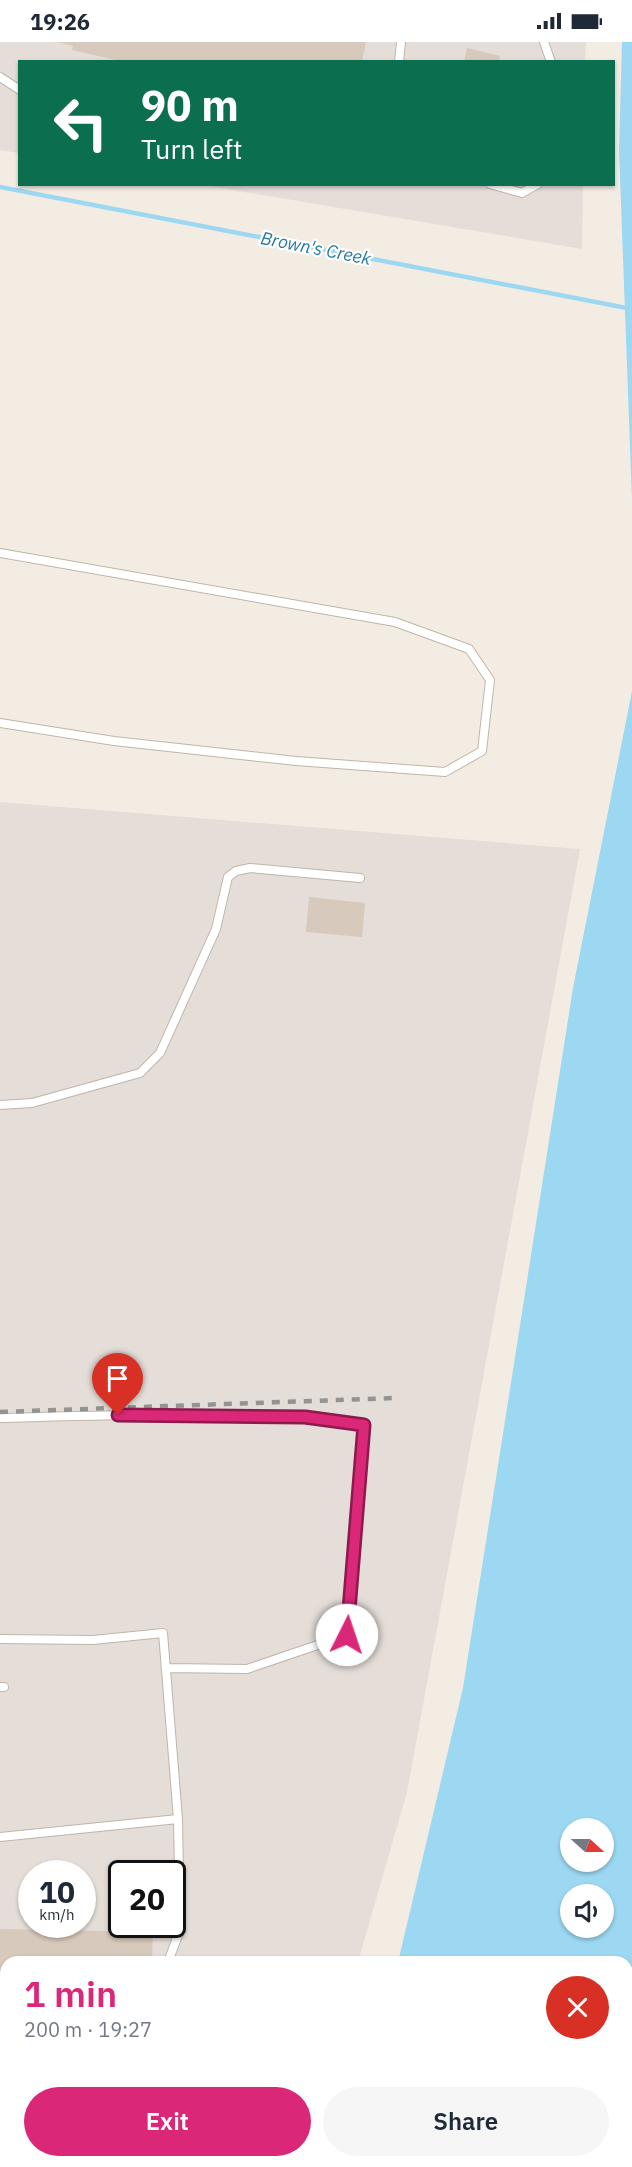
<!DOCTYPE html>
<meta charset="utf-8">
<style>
body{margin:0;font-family:"IBM Plex Sans",sans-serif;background:#f6f6f7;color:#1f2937;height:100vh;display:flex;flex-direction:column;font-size:22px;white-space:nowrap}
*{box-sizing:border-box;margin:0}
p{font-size:20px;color:#747a83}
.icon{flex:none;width:33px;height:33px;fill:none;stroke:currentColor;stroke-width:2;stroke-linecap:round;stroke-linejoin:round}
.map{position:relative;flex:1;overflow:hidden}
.drawer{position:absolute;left:0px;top:1914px;width:633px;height:212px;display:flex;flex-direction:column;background:#fff;border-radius:18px 18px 0 0;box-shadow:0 2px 4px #0004}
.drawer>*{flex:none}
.top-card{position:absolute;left:18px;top:18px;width:597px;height:126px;border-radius:0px;box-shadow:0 2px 4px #0004;background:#0b6e4f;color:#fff;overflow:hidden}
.needle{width:39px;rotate:111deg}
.buttons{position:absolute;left:560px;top:1776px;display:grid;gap:12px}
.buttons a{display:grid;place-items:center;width:54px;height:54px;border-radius:50%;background:#fff;box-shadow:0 2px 4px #0004;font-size:30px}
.speed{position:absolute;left:18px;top:1818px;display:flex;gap:12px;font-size:30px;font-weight:700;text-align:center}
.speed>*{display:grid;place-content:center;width:78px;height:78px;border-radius:50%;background:#fff;box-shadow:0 2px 4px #0004;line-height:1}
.speed small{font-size:15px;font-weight:400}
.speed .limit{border:3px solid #111;border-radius:9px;background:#fff;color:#111}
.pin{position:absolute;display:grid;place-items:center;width:51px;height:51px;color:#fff;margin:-62px -26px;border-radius:50% 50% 50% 0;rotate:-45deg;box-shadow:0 0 6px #0007}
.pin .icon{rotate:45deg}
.me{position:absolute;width:66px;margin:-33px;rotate:4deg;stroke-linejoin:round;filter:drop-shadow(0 0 4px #0008)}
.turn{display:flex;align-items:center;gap:21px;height:126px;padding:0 24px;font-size:27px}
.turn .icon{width:78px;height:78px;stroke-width:2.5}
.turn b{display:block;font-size:42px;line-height:51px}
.round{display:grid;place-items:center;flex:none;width:63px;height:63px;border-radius:32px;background:#f6f6f7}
.headline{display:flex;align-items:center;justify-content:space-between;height:102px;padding:0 24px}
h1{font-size:36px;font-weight:600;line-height:45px;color:#db2777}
.cta{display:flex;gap:12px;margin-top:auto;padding:12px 24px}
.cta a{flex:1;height:69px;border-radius:36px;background:#db2777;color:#fff;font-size:24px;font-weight:600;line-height:69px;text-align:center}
.cta a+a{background:#f6f6f7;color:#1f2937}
.status{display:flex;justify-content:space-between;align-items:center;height:42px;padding:0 30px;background:#fff;direction:ltr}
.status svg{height:16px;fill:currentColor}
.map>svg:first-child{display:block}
.industrial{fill:#e4ddd8;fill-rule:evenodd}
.water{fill:#9cd8f2;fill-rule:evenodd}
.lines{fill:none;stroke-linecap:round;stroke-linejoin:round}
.stream{stroke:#9cd8f2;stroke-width:4.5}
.building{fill:#d7c9bb}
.lane-casing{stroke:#c0b5a8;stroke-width:10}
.lane{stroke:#fff;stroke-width:8}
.rail{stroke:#939393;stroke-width:4.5;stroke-dasharray:8 8;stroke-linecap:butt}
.route-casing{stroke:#8e194d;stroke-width:15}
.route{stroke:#db2777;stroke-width:10}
.labels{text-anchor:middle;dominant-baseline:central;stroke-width:4.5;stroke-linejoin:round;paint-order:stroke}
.water-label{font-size:18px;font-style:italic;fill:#287ba2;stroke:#fff}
</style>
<div class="status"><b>19:26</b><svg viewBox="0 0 49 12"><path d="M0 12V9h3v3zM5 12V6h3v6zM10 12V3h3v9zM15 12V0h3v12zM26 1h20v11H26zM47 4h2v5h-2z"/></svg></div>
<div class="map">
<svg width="632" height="2125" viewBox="0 0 632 2125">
<rect width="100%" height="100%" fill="#f2ece3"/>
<path class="industrial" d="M 0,0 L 586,0 L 585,20 L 20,20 L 19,111 L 0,108 Z
M 203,143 L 583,143 L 582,207 Z
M 0,760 L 580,807 L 407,1750 L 358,1920 L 6,1920 L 6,2120 L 301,2120 L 299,2125 L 0,2125 ZM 32,1832 L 82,1832 L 82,1882 L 32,1882 ZM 122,1832 L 172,1832 L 172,1882 L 122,1882 Z"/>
<path class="water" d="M 622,0 L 632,0 L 632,458 L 619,108 Z
M 632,649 L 632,2125 L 349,2125 L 350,2120 L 627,2120 L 627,1920 L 398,1920 L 463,1646 L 573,946 ZM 570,1786 L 603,1786 L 603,1820 L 570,1820 ZM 570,1852 L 603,1852 L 603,1886 L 570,1886 Z"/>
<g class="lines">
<path class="stream" d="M 0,145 L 632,267"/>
</g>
<path class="building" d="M 58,0 L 366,0 L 362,20 L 124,20 L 72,8 L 73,4 Z
M 467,6 L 500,14 L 499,20 L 464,20 Z
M 309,855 L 365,861 L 362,895 L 306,890 Z
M 0,1887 L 153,1890 L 152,1920 L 6,1920 L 6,1965 L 0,1965 Z
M 248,1915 L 326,1917 L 326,1920 L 248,1920 Z
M 0,2088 L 6,2088 L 6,2120 L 47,2120 L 47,2125 L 0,2125 Z"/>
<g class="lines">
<g class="lane-casing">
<path id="lane" d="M 544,0 L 551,20
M 399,20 L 401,0
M 0,35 L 20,48
M 490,142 L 522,151 L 538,142
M 0,511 L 395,580 L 469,607 L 490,638 L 482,709 L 445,730 L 296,719 L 114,699 L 0,681
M 0,1063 L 32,1061 L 140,1031 L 160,1011 L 216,887 L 228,835 L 236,829 L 250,826 L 360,836
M 0,1376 C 121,1373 244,1368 365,1383 L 347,1593 L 247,1627 L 166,1626
M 0,1597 L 93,1598 L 163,1591 L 178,1777 L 0,1795
M 0,1645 L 4,1645
M 168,1920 L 180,1888 L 178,1777
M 0,2042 L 6,2042
M 84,2120 L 84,2125"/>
</g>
<use href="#lane" class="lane"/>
<path class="rail" d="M 0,1370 L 395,1356"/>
</g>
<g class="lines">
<g class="route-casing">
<path id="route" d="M 118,1373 L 305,1375 L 364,1383 L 347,1593"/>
</g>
<use href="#route" class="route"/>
</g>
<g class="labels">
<g class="water-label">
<text transform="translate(316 206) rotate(11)">Brown's Creek</text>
</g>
</g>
</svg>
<div class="buttons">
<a><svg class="needle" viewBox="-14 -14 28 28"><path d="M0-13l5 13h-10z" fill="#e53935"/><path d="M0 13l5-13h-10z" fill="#747a83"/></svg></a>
<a><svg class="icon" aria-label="sound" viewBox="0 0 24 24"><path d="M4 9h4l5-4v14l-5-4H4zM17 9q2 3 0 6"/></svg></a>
</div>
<div class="speed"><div>10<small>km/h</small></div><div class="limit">20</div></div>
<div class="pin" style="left:118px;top:1373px;background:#d93025"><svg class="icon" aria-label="arrive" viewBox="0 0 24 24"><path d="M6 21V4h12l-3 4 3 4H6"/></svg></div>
<svg class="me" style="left:347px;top:1593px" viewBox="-20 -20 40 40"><circle r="19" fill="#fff"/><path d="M0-13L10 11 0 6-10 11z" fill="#db2777"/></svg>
<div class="top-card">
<div class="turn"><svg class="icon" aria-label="left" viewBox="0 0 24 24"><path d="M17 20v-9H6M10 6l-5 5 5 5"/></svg><div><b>90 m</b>Turn left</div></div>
</div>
<section class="drawer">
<div class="headline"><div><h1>1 min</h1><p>200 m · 19:27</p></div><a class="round" style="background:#d93025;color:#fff"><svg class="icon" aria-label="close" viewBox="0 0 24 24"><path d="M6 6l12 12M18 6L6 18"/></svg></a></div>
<div class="cta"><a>Exit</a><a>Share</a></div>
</section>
</div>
